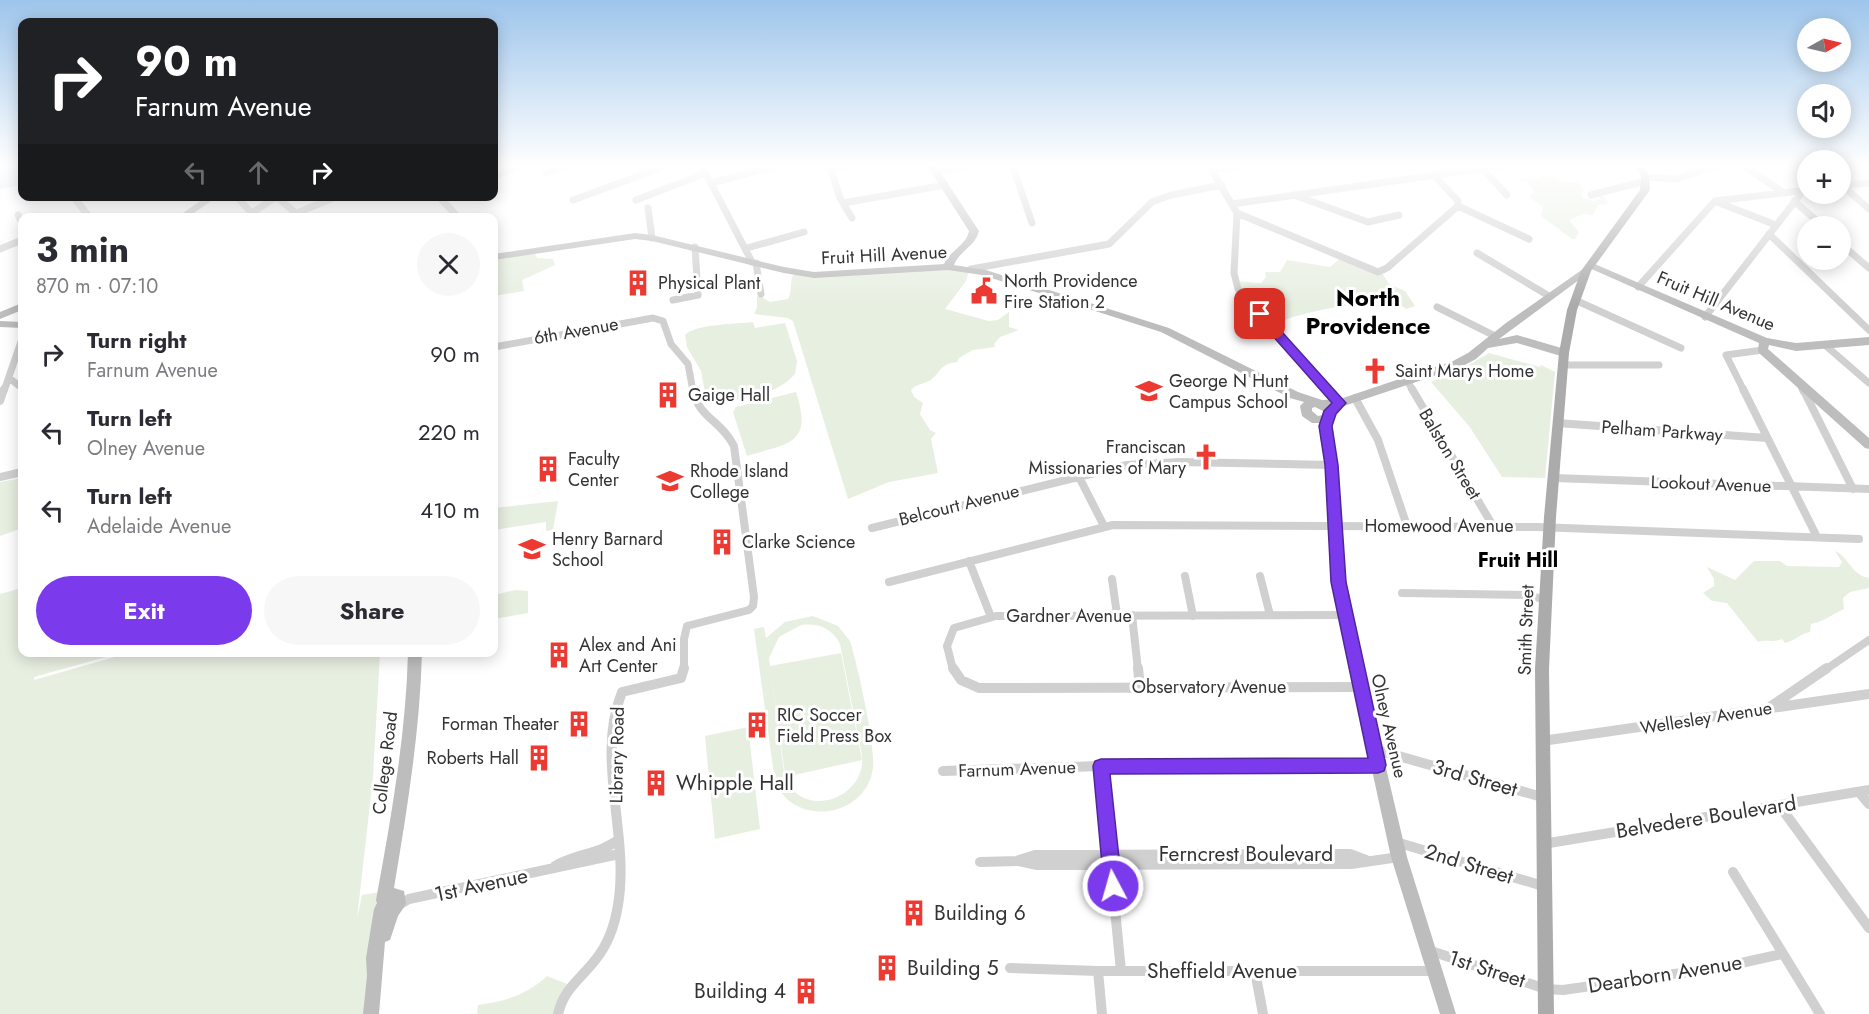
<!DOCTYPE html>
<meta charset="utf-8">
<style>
body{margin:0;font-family:Jost,sans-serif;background:#f7f7f7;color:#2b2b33;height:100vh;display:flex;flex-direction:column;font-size:22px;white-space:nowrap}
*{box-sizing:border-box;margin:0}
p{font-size:20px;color:#7c7c81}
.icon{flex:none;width:33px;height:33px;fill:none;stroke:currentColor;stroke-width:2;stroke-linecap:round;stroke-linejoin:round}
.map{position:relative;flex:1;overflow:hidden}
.side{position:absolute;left:18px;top:213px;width:480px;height:444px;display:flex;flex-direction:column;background:#fff;border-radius:12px;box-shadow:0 3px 15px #0003}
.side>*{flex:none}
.banner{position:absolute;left:18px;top:18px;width:480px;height:183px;border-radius:12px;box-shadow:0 3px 15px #0003;background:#202124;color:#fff;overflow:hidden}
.needle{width:39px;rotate:82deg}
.fabs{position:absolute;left:1797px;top:18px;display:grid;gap:12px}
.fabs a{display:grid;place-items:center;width:54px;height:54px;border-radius:50%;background:#fff;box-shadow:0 3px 15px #0003;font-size:30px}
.pin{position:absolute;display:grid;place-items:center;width:51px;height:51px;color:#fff;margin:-26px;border-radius:12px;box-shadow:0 3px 9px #0006}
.me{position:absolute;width:66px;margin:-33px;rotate:354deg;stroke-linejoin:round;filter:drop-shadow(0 0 4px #0008)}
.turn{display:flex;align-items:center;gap:21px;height:126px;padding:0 18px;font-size:27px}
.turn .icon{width:78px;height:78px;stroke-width:2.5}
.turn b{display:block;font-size:42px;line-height:51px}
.lanes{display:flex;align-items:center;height:57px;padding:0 18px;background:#0003;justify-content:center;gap:30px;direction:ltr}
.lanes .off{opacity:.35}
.round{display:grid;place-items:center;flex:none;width:63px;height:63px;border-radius:32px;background:#f7f7f7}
.summary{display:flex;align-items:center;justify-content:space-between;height:102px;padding:0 18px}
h1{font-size:36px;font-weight:700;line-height:45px}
.action{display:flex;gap:12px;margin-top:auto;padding:12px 18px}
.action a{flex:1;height:69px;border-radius:36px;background:#7c3aed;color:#fff;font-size:24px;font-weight:700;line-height:69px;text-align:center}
.action a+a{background:#f7f7f7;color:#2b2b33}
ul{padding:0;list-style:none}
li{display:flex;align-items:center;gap:18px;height:78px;padding:0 18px}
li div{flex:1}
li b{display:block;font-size:22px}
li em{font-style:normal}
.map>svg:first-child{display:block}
.green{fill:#e7efe1;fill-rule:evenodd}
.water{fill:#cddeef}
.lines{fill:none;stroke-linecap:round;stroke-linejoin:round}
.street-far2{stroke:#d0d0d0;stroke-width:7}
.street-far1{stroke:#d0d0d0;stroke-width:8}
.street{stroke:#d0d0d0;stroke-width:10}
.secondary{fill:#bdbdbd;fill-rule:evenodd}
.primary{fill:#ababab;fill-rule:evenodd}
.route{fill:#7c3aed;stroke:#51269a;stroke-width:1.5}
.labels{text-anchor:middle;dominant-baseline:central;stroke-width:6;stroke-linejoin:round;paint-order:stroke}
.street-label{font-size:18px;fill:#333;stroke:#fff}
.poi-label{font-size:18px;fill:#333;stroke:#fff;text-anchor:start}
.neighbourhood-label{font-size:20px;font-weight:bold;fill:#000;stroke:#fff}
.near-street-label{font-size:21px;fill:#333;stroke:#fff}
.near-poi-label{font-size:21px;fill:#333;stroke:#fff;text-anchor:start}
.district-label{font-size:24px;font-weight:bold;fill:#000;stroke:#fff}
</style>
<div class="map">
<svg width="1869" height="1014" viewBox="0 0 1869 1014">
<rect width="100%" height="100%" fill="#fff"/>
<path class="green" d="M 1541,174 C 1558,175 1556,184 1579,182 L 1584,191 L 1581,193 L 1583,198 L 1594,201 L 1601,199 L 1598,195 L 1600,192 L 1609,204 L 1598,205 L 1593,215 L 1583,214 L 1569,220 L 1579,232 L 1575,239 L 1572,239 L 1541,216 L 1543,207 L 1529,197 L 1534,192 L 1527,182 L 1517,179 L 1541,178 Z
M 534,251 L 537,258 L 553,259 L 555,265 L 522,280 L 524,291 L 494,296 L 494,257 Z
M 1340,258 L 1381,271 L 1389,284 L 1405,291 L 1415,306 L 1406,309 C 1390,293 1312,311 1290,318 C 1283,320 1278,325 1269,327 L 1234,281 L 1261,283 L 1266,277 L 1265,272 L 1280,272 L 1287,260 L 1330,267 Z
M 918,268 L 969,271 L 966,281 L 945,309 L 989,321 L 998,320 L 1009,312 L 1009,327 L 1019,330 L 1000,337 L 994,344 L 995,347 L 973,350 L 959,358 L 957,362 C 938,364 941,374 929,381 C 921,385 918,383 911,390 L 914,397 L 923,403 L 920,414 L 930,430 L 936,433 L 931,439 L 938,473 L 889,482 L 848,499 L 793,321 L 788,318 L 754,314 L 757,308 L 757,297 L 759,295 L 770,302 L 788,299 C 793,291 789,282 794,273 Z
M 753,322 L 755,328 L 785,323 L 797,361 L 795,374 C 774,398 737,399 707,403 L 701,371 L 687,347 L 685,335 C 695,324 737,324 753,322 Z
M 1489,353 L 1540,367 L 1541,365 L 1555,372 L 1545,478 L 1502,477 L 1469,426 L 1431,382 L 1464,368 Z
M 796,392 C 813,444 790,443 747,456 L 733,412 L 736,407 Z
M 22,478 L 22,528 L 0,536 L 0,482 Z
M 558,501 L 553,530 L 546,531 L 546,522 L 494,530 L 494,508 Z
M 1835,551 C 1849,557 1851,575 1869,578 L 1869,588 L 1850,592 L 1843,598 L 1844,609 C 1832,614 1826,621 1811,624 L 1810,632 C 1800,634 1794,641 1785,643 L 1782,639 C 1773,643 1767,639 1758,642 L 1727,603 L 1712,601 L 1703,593 L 1714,586 L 1714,579 L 1707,567 L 1735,580 L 1754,561 L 1780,561 L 1787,566 L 1839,567 L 1842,562 Z
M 22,588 L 22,652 L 120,653 L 34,677 L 34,680 L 129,653 L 380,653 L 373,777 L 357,919 L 362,895 L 381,892 L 366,1014 L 0,1014 L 0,594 Z
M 516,590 L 528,591 L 528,613 L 494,619 L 494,595 Z
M 813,616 L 838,626 L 850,641 C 857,662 876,748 873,768 C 866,818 795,828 775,782 L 754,629 L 764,627 L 766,638 L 785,622 ZM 801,625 C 818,623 832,628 840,644 L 862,755 C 867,799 802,821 785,777 L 862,760 L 841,653 L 770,666 L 785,774 L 784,772 L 769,658 L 779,637 Z
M 748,727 L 760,829 L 715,839 L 705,736 Z
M 547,976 L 567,984 L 559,1014 L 477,1014 L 478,1005 C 504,1002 528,994 547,976 Z"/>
<path class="water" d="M 0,164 L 22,164 L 22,185 L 0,189 Z"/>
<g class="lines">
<path class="street-far2" d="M 701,164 L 752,262
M 829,164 L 840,198 L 852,218
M 1012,164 L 1032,223
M 1208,164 L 1237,213 L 1378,272 L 1387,268 L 1458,206 L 1458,201 L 1434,175
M 1741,164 L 1784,193
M 1481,167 L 1507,195
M 830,168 L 858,164
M 1211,170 L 1251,164
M 935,172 L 972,164
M 546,173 L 571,164
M 494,176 L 524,164
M 1645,177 L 1676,179 L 1722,164
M 711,183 L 783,164
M 1841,186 L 1869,183
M 1843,186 L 1869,209
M 1294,195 L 1368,222 L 1399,215
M 1591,195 L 1645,181
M 73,196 L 90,218
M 236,196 L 256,218
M 438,196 L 459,218
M 277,197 L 299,216
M 573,200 L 671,164
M 636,200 L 706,173
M 1794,201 L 1823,226
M 1717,202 L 1776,225
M 843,203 L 945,185
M 1232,204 L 1513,164
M 1458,206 L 1529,239
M 648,208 L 652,238
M 252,213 L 277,196
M 297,213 L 338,196
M 1237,213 L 1234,273 L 1238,289 L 1329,391
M 18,215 L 22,223
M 1769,234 L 1869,330
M 1840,243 L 1869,268
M 747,248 L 804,232
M 0,249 L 22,240
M 1477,253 L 1549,296
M 756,263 L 761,294
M 971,269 L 1109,244 L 1152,202 L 1171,195 L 1222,185
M 1638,287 L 1715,201 L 1808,190
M 673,300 L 698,295 L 695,247
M 1575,300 L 1681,348
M 1437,307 L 1495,336
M 1705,317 L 1803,191
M 1825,345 L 1869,383
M 494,347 L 653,318 L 663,321 L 671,344 L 688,364 L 693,391
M 1563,365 L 1659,365
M 9,378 L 22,388
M 1408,382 L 1413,391
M 1800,384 L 1803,391
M 4,391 L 22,339
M 1744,391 L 1726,355 L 1763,350"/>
<path class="street-far1" d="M 1328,389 L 1340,403
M 1412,389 L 1493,526
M 1743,389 L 1817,537
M 1803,389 L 1853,489
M 1355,398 L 1378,440 L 1407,526
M 0,401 L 4,389
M 1557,423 L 1767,438
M 1078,475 L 1104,526
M 0,477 L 22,472
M 1554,478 L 1869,489
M 872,528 L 1127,465 L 1179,462 L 1332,465
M 969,561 L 991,617
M 1185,576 L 1193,616
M 1260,576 L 1270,615
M 1112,579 L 1117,615
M 889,582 L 1113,525 L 1537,527 L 1859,539
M 1402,593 L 1529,595 L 1545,600
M 1132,615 L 1138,670
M 684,670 L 684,639 L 687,626 L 749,610 L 753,606 L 754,597 L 734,446 C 721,420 698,418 693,389
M 953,670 L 947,646 L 954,628 L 996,616 L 1344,615
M 1825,670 L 1869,640"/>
<path class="street" d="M 953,668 L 961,680 L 979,688 L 1360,687
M 1138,668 L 1140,687
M 1770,707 L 1827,668
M 1542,741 L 1869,694
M 1374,749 L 1542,797
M 1101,766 L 1121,971
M 943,771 L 1101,766 L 1378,765
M 1859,792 L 1869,804
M 1779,805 L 1869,928
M 1396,842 L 1543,886
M 1543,844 L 1869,790
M 1019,860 L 1035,855 L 1350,854 L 1366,860
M 980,862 L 1019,861 L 1037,865 L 1351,864 L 1399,857
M 555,866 C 575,854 600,854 618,840
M 1733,872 L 1820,1014
M 397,906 L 409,899 L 619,854
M 1428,950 L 1546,989 L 1563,990 L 1723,967 L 1782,954
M 1010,968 L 1098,971 L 1434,971
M 1098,971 L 1102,1014
M 1255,971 L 1263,1014
M 558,1014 C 564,988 581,979 596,959 C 608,944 615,924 618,905 C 630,835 595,759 622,692 L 681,678 L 684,668"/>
<path class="secondary" d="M 926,164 L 935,164 L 979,231 C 975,247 959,251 954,265 L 986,270 L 1169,328 L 1298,392 L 1322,400 L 1340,399 L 1453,361 L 1468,353 L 1506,323 L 1583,269 L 1589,269 L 1591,271 L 1499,339 L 1517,335 L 1568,350 L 1569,353 L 1568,356 L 1564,357 L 1517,343 L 1488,348 L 1476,359 L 1461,367 L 1344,406 L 1334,407 L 1332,437 L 1338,468 L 1344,560 L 1350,615 L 1407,857 L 1456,1014 L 1440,1014 L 1391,857 L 1338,615 L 1331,560 L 1326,468 L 1320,437 L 1321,423 L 1312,423 L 1302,416 L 1300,406 L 1304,402 L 1290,398 L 1161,332 L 982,275 L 948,270 L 814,278 L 784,273 L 652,241 L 635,239 L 494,260 L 494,254 L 635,233 L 652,235 L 784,267 L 814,272 L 944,264 C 950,250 966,246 969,231 ZM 1315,407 L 1323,411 L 1323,415 L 1318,416 L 1312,411 L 1312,408 Z
M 207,196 L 218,196 L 187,218 L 176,218 Z
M 1590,262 L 1767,338 L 1796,343 L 1869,337 L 1869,345 L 1796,351 L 1769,345 L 1768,349 L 1869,438 L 1869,449 L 1865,448 L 1759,353 L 1758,350 L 1759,343 L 1587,267 L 1587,263 Z
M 22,303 L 22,310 L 0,319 L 0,312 Z
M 0,321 L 22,322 L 22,328 L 0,327 Z
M 408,652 L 422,652 C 420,731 407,810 394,888 L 404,891 L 406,904 L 398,916 L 390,940 L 385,942 L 379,1014 L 363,1014 L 367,976 L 366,958 L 374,909 L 377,903 L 376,900 C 391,818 406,735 408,652 Z"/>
<path class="primary" d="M 1635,164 L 1644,164 L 1649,177 L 1650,190 L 1591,271 L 1577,310 L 1569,353 L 1556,517 L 1549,669 L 1554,1014 L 1538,1014 L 1535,669 L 1544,517 L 1559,353 L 1567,310 L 1581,271 L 1640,190 L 1641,177 Z"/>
</g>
<linearGradient id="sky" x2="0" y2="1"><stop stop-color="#9dc5eb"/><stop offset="0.54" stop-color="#fff"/><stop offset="1" stop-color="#fff" stop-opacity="0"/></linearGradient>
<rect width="1869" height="306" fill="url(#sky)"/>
<path class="route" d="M 1260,310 L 1264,312 L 1346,403 L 1336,414 L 1332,426 L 1338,465 L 1346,582 L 1386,765 L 1384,771 L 1378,773 L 1110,774 L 1122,886 L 1119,892 L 1113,894 L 1107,892 L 1104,886 L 1093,766 L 1095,761 L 1101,759 L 1368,758 L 1331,582 L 1325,465 L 1319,426 L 1324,411 L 1332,403 L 1256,317 L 1254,314 Z"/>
<defs>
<g id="building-bare" transform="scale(2.07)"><path d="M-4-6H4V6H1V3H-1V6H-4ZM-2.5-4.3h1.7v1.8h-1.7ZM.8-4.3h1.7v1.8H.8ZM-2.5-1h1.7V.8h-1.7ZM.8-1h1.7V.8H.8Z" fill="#ec3a32" stroke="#fff" stroke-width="2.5" paint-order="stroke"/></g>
<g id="civic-bare" transform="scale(2.07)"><path d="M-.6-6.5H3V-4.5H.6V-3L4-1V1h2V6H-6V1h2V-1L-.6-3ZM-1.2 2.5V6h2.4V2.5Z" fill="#ec3a32" stroke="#fff" stroke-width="2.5" paint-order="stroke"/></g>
<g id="church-bare" transform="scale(2.07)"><path d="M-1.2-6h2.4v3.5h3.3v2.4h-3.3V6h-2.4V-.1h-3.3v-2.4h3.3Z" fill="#ec3a32" stroke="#fff" stroke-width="2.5" paint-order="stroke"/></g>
<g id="school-bare" transform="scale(2.07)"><path d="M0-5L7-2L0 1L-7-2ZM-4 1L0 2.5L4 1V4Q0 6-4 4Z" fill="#ec3a32" stroke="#fff" stroke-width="2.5" paint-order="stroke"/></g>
<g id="university-bare" transform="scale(2.07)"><path d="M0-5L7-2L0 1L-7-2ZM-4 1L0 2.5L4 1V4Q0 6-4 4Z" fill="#ec3a32" stroke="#fff" stroke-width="2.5" paint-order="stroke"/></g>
</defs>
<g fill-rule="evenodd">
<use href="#building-bare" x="638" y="283"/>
<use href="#civic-bare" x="984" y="291"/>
<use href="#church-bare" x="1375" y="371"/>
<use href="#school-bare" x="1149" y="391"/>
<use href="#building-bare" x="668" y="395"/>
<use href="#church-bare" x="1206" y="457"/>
<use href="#building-bare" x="548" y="469"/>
<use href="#university-bare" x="670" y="481"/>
<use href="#building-bare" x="722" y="542"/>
<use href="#school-bare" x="532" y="549"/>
<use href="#building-bare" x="559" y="655"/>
<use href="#building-bare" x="579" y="724"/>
<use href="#building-bare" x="757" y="725"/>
<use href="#building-bare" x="539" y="758"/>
<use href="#building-bare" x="656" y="783"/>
<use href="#building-bare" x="914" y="913"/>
<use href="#building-bare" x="887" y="968"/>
<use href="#building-bare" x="806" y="991"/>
</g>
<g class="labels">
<g class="street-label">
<text transform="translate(884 255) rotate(-3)">Fruit Hill Avenue</text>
<text transform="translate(1716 301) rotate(23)">Fruit Hill Avenue</text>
<text transform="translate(576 331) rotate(-10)">6th Avenue</text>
<text transform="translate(1662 431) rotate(4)">Pelham Parkway</text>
<text transform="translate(1450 454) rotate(59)">Balston Street</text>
<text transform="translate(1711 484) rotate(2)">Lookout Avenue</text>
<text transform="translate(959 505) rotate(-14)">Belcourt Avenue</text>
<text x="1439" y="526">Homewood Avenue</text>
<text x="1069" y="616">Gardner Avenue</text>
<text transform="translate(1526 630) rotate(-88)">Smith Street</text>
<text x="1209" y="687">Observatory Avenue</text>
<text transform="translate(1706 718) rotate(-9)">Wellesley Avenue</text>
<text transform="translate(1389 726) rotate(77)">Olney Avenue</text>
<text transform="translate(617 755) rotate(-89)">Library Road</text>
<text transform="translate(385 763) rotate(-83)">College Road</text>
<text transform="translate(1017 769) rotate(-2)">Farnum Avenue</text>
</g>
<g class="poi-label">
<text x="1004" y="281">North Providence<tspan x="1004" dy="21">Fire Station 2</tspan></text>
<text x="658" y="283">Physical Plant</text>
<text x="1395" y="371">Saint Marys Home</text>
<text x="1169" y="381">George N Hunt<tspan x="1169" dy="21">Campus School</tspan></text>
<text x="688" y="395">Gaige Hall</text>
<text x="1186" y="447" text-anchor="end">Franciscan<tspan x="1186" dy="21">Missionaries of Mary</tspan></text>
<text x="568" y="459">Faculty<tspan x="568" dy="21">Center</tspan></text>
<text x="690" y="471">Rhode Island<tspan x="690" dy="21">College</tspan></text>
<text x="552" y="539">Henry Barnard<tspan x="552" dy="21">School</tspan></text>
<text x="742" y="542">Clarke Science</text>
<text x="579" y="645">Alex and Ani<tspan x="579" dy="21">Art Center</tspan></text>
<text x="777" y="715">RIC Soccer<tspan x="777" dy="21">Field Press Box</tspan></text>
<text x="559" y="724" text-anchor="end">Forman Theater</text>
<text x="519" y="758" text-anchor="end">Roberts Hall</text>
</g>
<g class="neighbourhood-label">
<text x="1518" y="560">Fruit Hill</text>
</g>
<g class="near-street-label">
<text transform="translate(1475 778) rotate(16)">3rd Street</text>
<text transform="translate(1706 817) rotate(-9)">Belvedere Boulevard</text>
<text x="1246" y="854">Ferncrest Boulevard</text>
<text transform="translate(1469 864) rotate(17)">2nd Street</text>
<text transform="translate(481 885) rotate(-12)">1st Avenue</text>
<text transform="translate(1487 969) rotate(18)">1st Street</text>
<text x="1222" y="971">Sheffield Avenue</text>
<text transform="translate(1665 974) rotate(-9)">Dearborn Avenue</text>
</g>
<g class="near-poi-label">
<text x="676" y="783">Whipple Hall</text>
<text x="934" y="913">Building 6</text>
<text x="907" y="968">Building 5</text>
<text x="786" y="991" text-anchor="end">Building 4</text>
</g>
<g class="district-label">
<text x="1368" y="297">North<tspan x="1368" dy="28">Providence</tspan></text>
</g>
</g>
</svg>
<div class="fabs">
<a><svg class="needle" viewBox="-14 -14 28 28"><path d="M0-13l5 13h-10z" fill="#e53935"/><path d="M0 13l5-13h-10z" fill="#7c7c81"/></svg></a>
<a><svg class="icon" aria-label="sound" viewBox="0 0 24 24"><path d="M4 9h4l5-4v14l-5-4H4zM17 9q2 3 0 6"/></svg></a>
<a>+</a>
<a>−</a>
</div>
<div class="pin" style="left:1260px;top:314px;background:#d93025"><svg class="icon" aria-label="arrive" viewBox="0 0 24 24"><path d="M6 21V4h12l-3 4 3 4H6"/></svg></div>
<svg class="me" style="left:1113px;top:886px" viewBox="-20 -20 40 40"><circle r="17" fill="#7c3aed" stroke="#fff" stroke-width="3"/><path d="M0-11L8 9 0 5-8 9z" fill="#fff"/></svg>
<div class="banner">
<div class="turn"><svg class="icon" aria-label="right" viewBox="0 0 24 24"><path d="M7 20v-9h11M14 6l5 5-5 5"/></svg><div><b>90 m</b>Farnum Avenue</div></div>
<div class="lanes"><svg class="icon off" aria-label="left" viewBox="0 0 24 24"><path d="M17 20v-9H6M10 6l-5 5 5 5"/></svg><svg class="icon off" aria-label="ahead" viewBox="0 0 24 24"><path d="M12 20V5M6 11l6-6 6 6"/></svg><svg class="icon" aria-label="right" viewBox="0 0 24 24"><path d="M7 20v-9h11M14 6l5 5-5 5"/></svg></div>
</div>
<section class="side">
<div class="summary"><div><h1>3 min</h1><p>870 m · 07:10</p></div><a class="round"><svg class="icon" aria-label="close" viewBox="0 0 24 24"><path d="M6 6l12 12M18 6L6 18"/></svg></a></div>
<ul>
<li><svg class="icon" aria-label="right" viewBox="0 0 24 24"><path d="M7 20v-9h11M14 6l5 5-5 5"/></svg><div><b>Turn right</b><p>Farnum Avenue</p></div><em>90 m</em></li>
<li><svg class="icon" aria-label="left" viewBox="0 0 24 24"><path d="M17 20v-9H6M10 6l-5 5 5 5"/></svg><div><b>Turn left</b><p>Olney Avenue</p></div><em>220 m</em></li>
<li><svg class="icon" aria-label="left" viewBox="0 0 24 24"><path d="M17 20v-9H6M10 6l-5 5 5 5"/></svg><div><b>Turn left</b><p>Adelaide Avenue</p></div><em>410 m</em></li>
</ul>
<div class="action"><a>Exit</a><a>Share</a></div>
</section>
</div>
